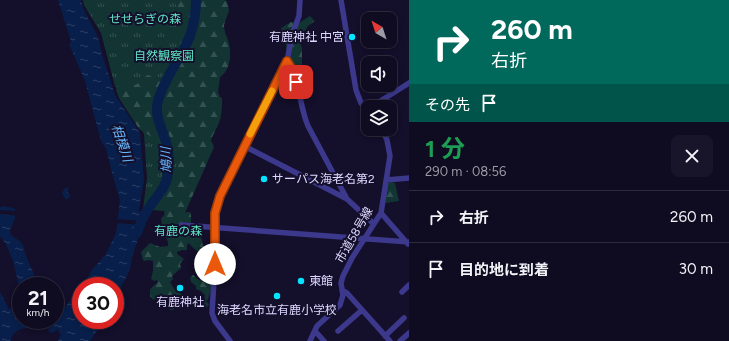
<!DOCTYPE html>
<html lang="ja">
<meta charset="utf-8">
<style>
body{margin:0;font-family:Figtree,"Noto Sans JP",sans-serif;background:#181429;color:#f1f3f6;height:100vh;display:flex;flex-direction:column;font-size:15px;white-space:nowrap}
*{box-sizing:border-box;margin:0}
p{font-size:13px;color:#9b9ba5}
.icon{flex:none;width:22px;height:22px;fill:none;stroke:currentColor;stroke-width:2;stroke-linecap:round;stroke-linejoin:round}
.map{position:relative;flex:1;overflow:hidden}
.side{display:flex;flex-direction:column;background:#0f0b20;width:320px}
.side>*{flex:none}
.banner{background:#00695c;color:#fff;overflow:hidden}
.needle{width:26px;rotate:321deg}
.controls{position:absolute;left:361px;top:12px;display:grid;gap:8px}
.controls a{display:grid;place-items:center;width:36px;height:36px;border-radius:8px;background:#0f0b20;box-shadow:0 2px 6px #0003,0 0 0 1px #2f2b3e;font-size:20px}
.speed{position:absolute;left:12px;top:277px;display:flex;gap:8px;font-size:20px;font-weight:700;text-align:center}
.speed>*{display:grid;place-content:center;width:52px;height:52px;border-radius:50%;background:#0f0b20;box-shadow:0 2px 6px #0003,0 0 0 1px #2f2b3e;line-height:1}
.speed small{font-size:10px;font-weight:400}
.speed .limit{border:6px solid #d22;background:#fff;color:#111}
.pin{position:absolute;display:grid;place-items:center;width:34px;height:34px;color:#fff;margin:-17px;border-radius:8px;box-shadow:0 2px 6px #0006}
.me{position:absolute;width:44px;margin:-22px;rotate:0deg;stroke-linejoin:round;filter:drop-shadow(0 0 3px #0008)}
.turn{display:flex;align-items:center;gap:14px;height:84px;padding:0 16px;font-size:18px}
.turn .icon{width:52px;height:52px;stroke-width:2.5}
.turn b{display:block;font-size:28px;line-height:34px}
.then{display:flex;align-items:center;height:38px;padding:0 16px;background:#0003;gap:8px;font-size:15px}
.round{display:grid;place-items:center;flex:none;width:42px;height:42px;border-radius:8px;background:#181429}
.overview{display:flex;align-items:center;justify-content:space-between;height:68px;padding:0 16px}
h1{font-size:24px;font-weight:700;line-height:30px;color:#1e9e55}
ul{padding:0;list-style:none}
li{display:flex;align-items:center;gap:12px;height:52px;padding:0 16px;border-top:1px solid #2f2b3e}
li div{flex:1}
li b{display:block;font-size:15px}
li em{font-style:normal}
main{display:flex;flex:1;min-height:0}
.map>svg:first-child{display:block}
.grass{fill:url(#grass-tufts)}
.forest{fill:url(#forest-firs)}
.water{fill:url(#water-ripples)}
.pier{fill:#140f2a}
.lines{fill:none;stroke-linecap:round;stroke-linejoin:round}
.river{stroke:#081f4b;stroke-width:10}
.minor{stroke:#3c388c;stroke-width:5.5}
.route-casing{stroke:#983908;stroke-width:10}
.route{stroke:#ea580c;stroke-width:7}
.slow{stroke:#f59e0b;stroke-width:7}
.poi-dot{fill:#04e3ff;stroke:#140f2a;stroke-width:1.5}
.labels{text-anchor:middle;dominant-baseline:central;stroke-width:4;stroke-linejoin:round;paint-order:stroke}
.park-label{font-size:12px;fill:#5de6c5;stroke:#140f2a}
.poi-label{font-size:12px;fill:#ddd8ff;stroke:#140f2a;text-anchor:start}
.street-label{font-size:12px;fill:#ddd8ff;stroke:#140f2a}
.water-label{font-size:13px;font-style:italic;fill:#66b7ff;stroke:#140f2a}
</style>
<main>
<div class="map">
<svg width="409" height="341" viewBox="0 0 409 341">
<defs>
<pattern id="grass-tufts" width="24" height="20" patternUnits="userSpaceOnUse"><rect width="24" height="20" fill="#123534"/><path d="M3 7l-1-3M5 7V3M7 7l1-3M15 17l-1-3M17 17v-4M19 17l1-3" fill="none" stroke="#345252"/></pattern>
<pattern id="forest-firs" width="22" height="20" patternUnits="userSpaceOnUse"><rect width="22" height="20" fill="#123534"/><path d="M5 1l3.5 6h-7zM16 11l3.5 6h-7z" fill="#345252"/></pattern>
<pattern id="water-ripples" width="26" height="14" patternUnits="userSpaceOnUse"><rect width="26" height="14" fill="#081f4b"/><path d="M2 4q2-2 4 0t4 0M15 11q2-2 4 0t4 0" fill="none" stroke="#2c3f66"/></pattern>
</defs>
<rect width="100%" height="100%" fill="#140f2a"/>
<path class="grass" d="M 83,0 L 218,0 L 182,213 L 143,209 L 147,178 L 144,134 L 115,86 L 101,33 L 84,5 Z"/>
<path class="forest" d="M 179,0 L 224,0 L 227,1 C 227,4 229,8 229,10 C 228,15 225,20 224,25 C 224,31 226,35 228,40 C 232,52 231,70 220,77 L 218,92 L 220,97 L 222,98 C 222,107 222,117 218,125 C 216,130 213,134 211,140 L 214,147 L 185,213 L 187,212 L 190,212 L 191,215 L 191,228 L 199,229 L 200,231 L 204,251 L 212,255 L 212,269 L 209,272 L 204,269 L 203,265 L 206,263 C 204,255 194,250 189,243 L 187,245 L 187,250 L 182,250 L 177,252 L 177,254 L 184,259 L 180,264 L 181,268 L 172,276 L 173,279 L 170,282 L 176,292 L 182,294 L 183,299 L 181,308 L 175,308 L 173,310 L 170,310 L 165,297 L 159,297 L 155,300 L 152,299 L 150,296 L 150,289 L 158,282 L 157,280 L 154,281 L 151,279 L 153,271 L 153,261 L 149,260 L 145,261 L 143,260 L 141,252 L 150,243 L 160,247 L 168,246 C 169,240 164,235 162,229 C 161,226 162,222 161,218 L 164,216 L 166,194 L 162,187 L 166,178 L 172,180 L 177,177 L 178,165 L 181,161 L 178,156 L 174,156 L 172,158 L 160,142 L 139,129 L 119,98 L 116,90 L 120,81 L 126,78 L 129,82 L 135,85 L 141,82 L 147,75 L 162,78 C 165,75 179,50 180,45 C 181,42 180,39 181,36 C 182,32 185,29 185,24 C 184,14 175,10 176,2 Z
M 310,16 L 315,21 L 308,26 L 302,35 L 300,41 L 302,49 L 302,68 L 296,70 L 288,66 L 286,45 L 281,28 L 291,22 L 299,23 Z
M 391,182 L 395,183 L 399,201 L 385,203 L 386,184 Z
M 207,274 L 211,276 C 212,285 211,295 206,302 L 209,304 L 208,306 L 206,307 L 204,306 L 205,295 L 201,291 L 196,289 L 196,286 L 191,282 L 190,278 L 193,275 L 199,280 Z"/>
<path class="water" d="M 58,0 L 81,0 L 83,8 L 98,37 L 103,57 L 115,95 L 140,133 L 144,180 L 139,210 L 142,216 L 142,227 L 132,257 L 130,270 L 115,298 L 115,286 L 81,286 L 81,320 L 104,320 L 90,341 L 58,341 L 61,334 L 59,333 L 59,329 L 52,333 L 48,331 L 50,327 L 48,326 C 43,326 37,326 32,326 C 27,327 31,328 26,328 C 18,329 12,332 11,341 L 0,341 L 0,292 L 9,309 L 13,308 L 15,312 L 16,312 L 21,304 L 21,320 L 55,320 L 55,315 L 63,310 L 73,296 L 74,291 L 86,282 L 91,271 L 106,254 L 116,233 L 120,200 L 112,173 L 109,160 L 106,149 L 101,141 L 85,81 L 69,44 L 71,43 L 70,38 Z
M 67,187 L 68,187 L 68,193 L 71,196 L 66,200 L 62,193 L 64,189 Z
M 5,206 L 15,209 C 18,218 11,224 10,232 L 12,236 L 20,241 L 23,245 L 26,256 L 39,286 L 21,286 L 21,295 L 13,261 L 6,244 L 0,236 L 0,207 Z"/>
<path class="pier" d="M 0,210 L 18,211 L 18,216 L 0,214 Z
M 116,219 L 144,221 L 144,225 L 116,223 Z"/>
<g class="lines">
<path class="river" d="M 137,233 C 140,225 142,218 147,211 C 155,197 167,189 168,172 C 169,162 169,152 166,142 C 162,128 154,116 158,101 C 164,78 181,58 190,36 C 194,24 196,12 196,0"/>
<path class="minor" d="M 341,0 L 356,90 L 361,103 L 368,113
M 287,61 C 300,79 299,105 308,126 L 347,199
M 371,107 L 409,83
M 244,146 L 347,199 L 374,224
M 386,180 L 409,178
M 381,213 L 408,244
M 181,225 L 409,242
M 342,290 L 347,293 L 390,341
M 402,292 L 409,285
M 315,331 L 324,341
M 338,331 L 362,310
M 385,336 L 404,318
M 230,341 L 215,321 L 212,313 L 215,264 L 215,213 L 220,196 L 226,183 L 287,61 L 292,35 L 299,16 L 300,0
M 310,341 L 317,326 L 340,305 L 343,295 L 341,283 L 343,276 L 352,258 L 381,213 L 390,156 L 387,140 L 382,129
M 400,341 L 409,333"/>
</g>
<g class="lines">
<g class="route-casing">
<path id="route" d="M 215,264 L 215,213 L 220,196 L 287,61 L 292,69 L 296,82"/>
</g>
<use href="#route" class="route"/>
<path class="slow" d="M 250,134 L 272,91"/>
</g>
<g class="poi-dot">
<circle cx="352" cy="37" r="4"/>
<circle cx="264" cy="179" r="4"/>
<circle cx="301" cy="281" r="4"/>
<circle cx="180" cy="288" r="4"/>
<circle cx="277" cy="296" r="4"/>
</g>
<g class="labels">
<g class="park-label">
<text x="145" y="19">せせらぎの森</text>
<text x="164" y="56">自然観察園</text>
<text x="178" y="231">有鹿の森</text>
</g>
<g class="poi-label">
<text x="344" y="37" text-anchor="end">有鹿神社 中宮</text>
<text x="272" y="179">サーパス海老名第2</text>
<text x="309" y="281">東館</text>
<text x="180" y="302" text-anchor="middle">有鹿神社</text>
<text x="277" y="310" text-anchor="middle">海老名市立有鹿小学校</text>
</g>
<g class="street-label">
<text transform="translate(354 235) rotate(-60)">市道58号線</text>
</g>
<g class="water-label">
<text transform="translate(122 143) rotate(71)">相模川</text>
<text transform="translate(166 160) rotate(-92)">鳩川</text>
</g>
</g>
</svg>
<div class="controls">
<a><svg class="needle" viewBox="-14 -14 28 28"><path d="M0-13l5 13h-10z" fill="#e53935"/><path d="M0 13l5-13h-10z" fill="#9b9ba5"/></svg></a>
<a><svg class="icon" aria-label="sound" viewBox="0 0 24 24"><path d="M4 9h4l5-4v14l-5-4H4zM17 9q2 3 0 6"/></svg></a>
<a><svg class="icon" aria-label="layers" viewBox="0 0 24 24"><path d="M12 4l9 5-9 5-9-5zM3 14l9 5 9-5"/></svg></a>
</div>
<div class="speed"><div>21<small>km/h</small></div><div class="limit">30</div></div>
<div class="pin" style="left:296px;top:82px;background:#d93025"><svg class="icon" aria-label="arrive" viewBox="0 0 24 24"><path d="M6 21V4h12l-3 4 3 4H6"/></svg></div>
<svg class="me" style="left:215px;top:264px" viewBox="-20 -20 40 40"><circle r="19" fill="#fff"/><path d="M0-13L10 11 0 6-10 11z" fill="#ea580c"/></svg>
</div>
<section class="side">
<div class="banner">
<div class="turn"><svg class="icon" aria-label="right" viewBox="0 0 24 24"><path d="M7 20v-9h11M14 6l5 5-5 5"/></svg><div><b>260 m</b>右折</div></div>
<div class="then">その先<svg class="icon" aria-label="arrive" viewBox="0 0 24 24"><path d="M6 21V4h12l-3 4 3 4H6"/></svg></div>
</div>
<div class="overview"><div><h1>1 分</h1><p>290 m · 08:56</p></div><a class="round"><svg class="icon" aria-label="close" viewBox="0 0 24 24"><path d="M6 6l12 12M18 6L6 18"/></svg></a></div>
<ul>
<li><svg class="icon" aria-label="right" viewBox="0 0 24 24"><path d="M7 20v-9h11M14 6l5 5-5 5"/></svg><div><b>右折</b></div><em>260 m</em></li>
<li><svg class="icon" aria-label="arrive" viewBox="0 0 24 24"><path d="M6 21V4h12l-3 4 3 4H6"/></svg><div><b>目的地に到着</b></div><em>30 m</em></li>
</ul>
</section>
</main>
